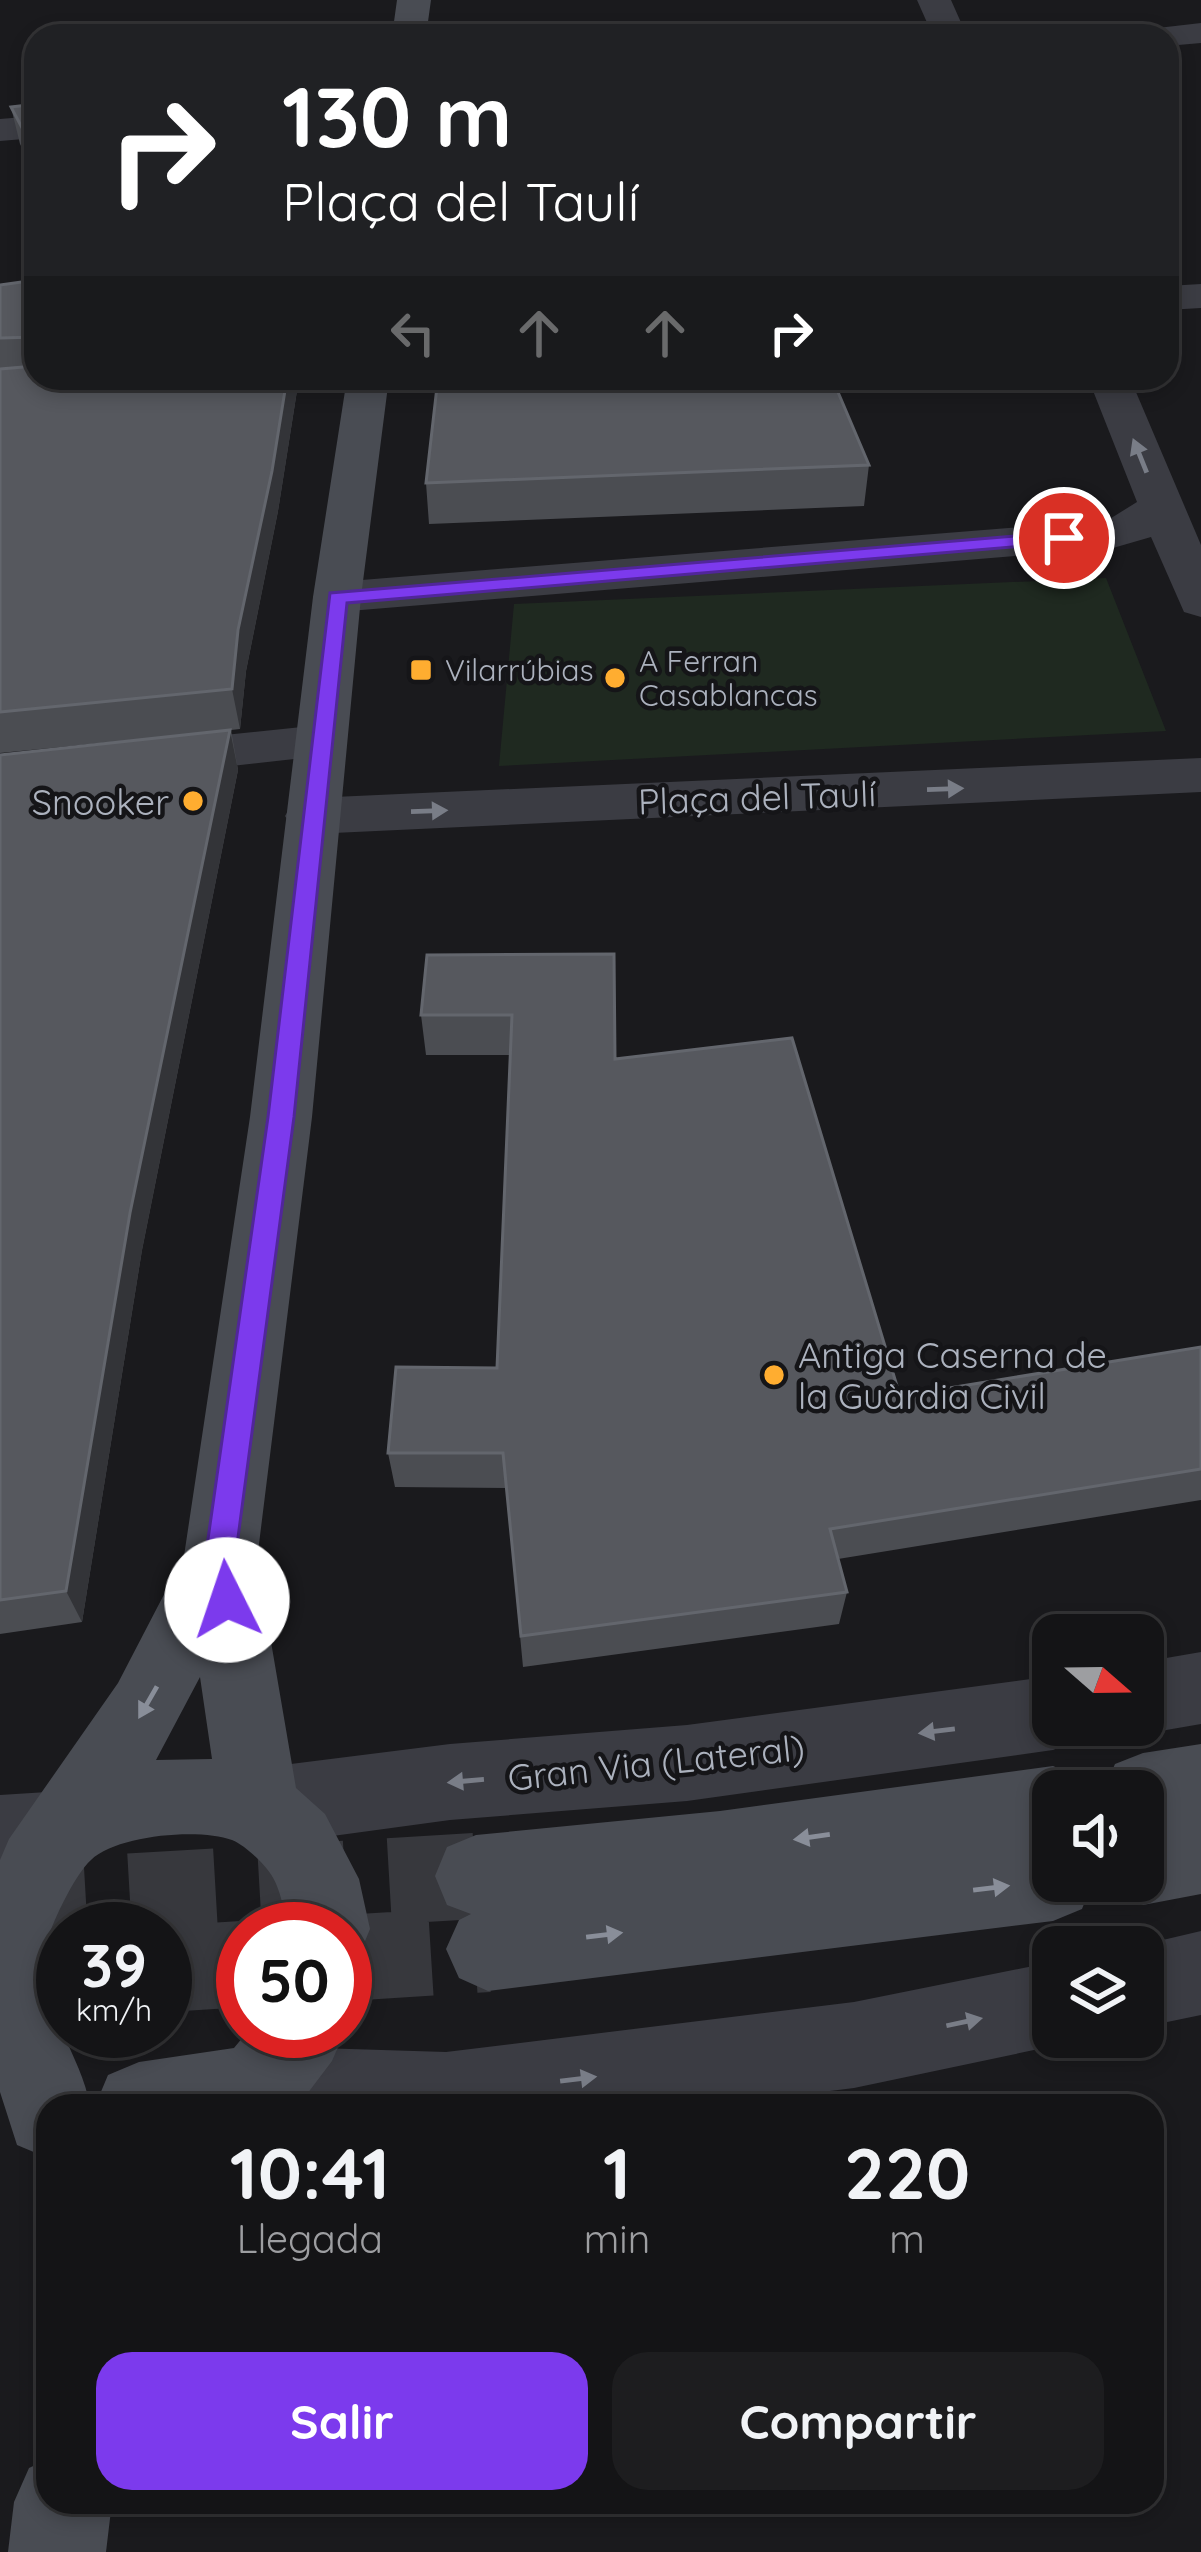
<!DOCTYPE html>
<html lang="es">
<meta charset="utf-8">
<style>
body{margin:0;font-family:Quicksand,sans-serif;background:#1d1d1f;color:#f1f3f6;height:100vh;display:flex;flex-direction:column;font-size:45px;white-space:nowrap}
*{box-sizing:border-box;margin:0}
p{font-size:39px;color:#9d9ea1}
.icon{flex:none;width:66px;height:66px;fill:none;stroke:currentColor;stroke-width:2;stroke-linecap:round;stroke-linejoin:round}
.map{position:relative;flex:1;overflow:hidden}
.drawer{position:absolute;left:36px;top:2094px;width:1128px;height:420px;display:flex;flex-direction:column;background:#141416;border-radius:36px;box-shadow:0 6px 18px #0003,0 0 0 3px #333335}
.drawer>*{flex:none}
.banner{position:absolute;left:24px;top:24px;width:1155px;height:366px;border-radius:36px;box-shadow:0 6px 18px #0003,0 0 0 3px #333335;background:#202124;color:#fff;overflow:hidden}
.needle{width:78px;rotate:110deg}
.tools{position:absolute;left:1032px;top:1614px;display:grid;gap:24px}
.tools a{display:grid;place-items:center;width:132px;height:132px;border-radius:24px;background:#141416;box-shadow:0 6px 18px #0003,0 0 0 3px #333335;font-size:60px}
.speed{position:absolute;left:36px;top:1902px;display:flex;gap:24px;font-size:60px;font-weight:700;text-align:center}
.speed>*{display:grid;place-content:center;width:156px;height:156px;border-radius:50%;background:#141416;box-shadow:0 6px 18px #0003,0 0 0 3px #333335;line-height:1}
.speed small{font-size:30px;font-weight:400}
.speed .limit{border:18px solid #d22;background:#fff;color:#111}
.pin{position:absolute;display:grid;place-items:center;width:102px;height:102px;color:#fff;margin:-51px;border:6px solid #fff;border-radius:50%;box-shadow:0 3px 12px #0007}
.me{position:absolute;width:132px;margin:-66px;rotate:356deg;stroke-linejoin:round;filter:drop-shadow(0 0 9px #0008)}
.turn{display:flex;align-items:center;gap:42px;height:252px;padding:0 60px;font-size:54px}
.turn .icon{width:156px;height:156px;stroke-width:2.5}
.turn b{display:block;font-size:84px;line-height:102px}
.lanes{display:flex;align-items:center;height:114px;padding:0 60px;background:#0003;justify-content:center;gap:60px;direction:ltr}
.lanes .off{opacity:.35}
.eta{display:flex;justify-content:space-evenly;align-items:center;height:204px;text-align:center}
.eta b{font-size:72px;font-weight:700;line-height:84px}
.primary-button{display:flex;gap:24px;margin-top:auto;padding:24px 60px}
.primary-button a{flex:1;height:138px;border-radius:36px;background:#7c3aed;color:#fff;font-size:48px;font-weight:700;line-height:138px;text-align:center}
.primary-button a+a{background:#1d1d1f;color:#f1f3f6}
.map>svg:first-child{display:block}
.green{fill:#1f2920}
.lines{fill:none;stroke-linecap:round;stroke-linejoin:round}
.secondary-tunnel{stroke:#37383d;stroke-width:86;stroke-dasharray:86 44;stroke-linecap:butt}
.street{fill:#3b3c43;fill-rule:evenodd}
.secondary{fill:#494c53;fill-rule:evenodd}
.wall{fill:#4b4d52}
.shaded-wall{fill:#333438}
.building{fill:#56585e;stroke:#63666d;stroke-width:3}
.oneway{fill:#797d87}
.oneway2{fill:#898e99}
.route{fill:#7c3aed;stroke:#51269a;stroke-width:3}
.poi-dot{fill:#ffad30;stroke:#151518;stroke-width:4.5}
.labels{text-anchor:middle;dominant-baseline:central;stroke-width:9;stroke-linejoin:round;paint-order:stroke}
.far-poi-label{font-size:30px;fill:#acb2be;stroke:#151518;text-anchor:start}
.street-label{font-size:36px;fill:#acb2be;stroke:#151518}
.poi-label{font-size:36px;fill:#acb2be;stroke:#151518;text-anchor:end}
</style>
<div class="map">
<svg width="1201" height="2552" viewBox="0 0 1201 2552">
<rect width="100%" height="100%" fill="#1a1a1d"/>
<path class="green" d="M 1106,578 L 1166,731 L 499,766 L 514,604 Z"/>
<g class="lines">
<path class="secondary-tunnel" d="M 0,1904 L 476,1876
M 345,1958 L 488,1949
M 165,1969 L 243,1964
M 0,1980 L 63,1976"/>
<path class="street" d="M 917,0 L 951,0 L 967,36 L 933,36 Z
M 1201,23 L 1201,43 L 1167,46 L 1167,36 L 1144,36 L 1149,29 Z
M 36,116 L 36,138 L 0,141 L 0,119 Z
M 1201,284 L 1201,308 L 1167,310 L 1167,286 Z
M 1088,378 L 1130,378 L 1201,545 L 1201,617 L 1184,612 L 1151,537 L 1113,548 L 337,612 L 320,607 L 313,597 L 320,587 L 337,582 L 1108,520 L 1137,502 Z
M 321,725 L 339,730 L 347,742 L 339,754 L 0,792 L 0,758 Z
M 1201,758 L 1201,792 L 312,834 L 293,829 L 285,816 L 293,803 L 312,798 Z
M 1201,1652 L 1201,1724 L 1143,1734 L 1119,1725 L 1143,1725 L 1143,1662 Z
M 1053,1676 L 1053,1725 L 1086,1725 L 1080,1739 L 1053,1750 L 687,1801 L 450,1820 L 259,1846 L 231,1835 L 219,1807 L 231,1779 L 259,1768 L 450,1744 L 687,1725 Z
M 63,1791 L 91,1803 L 103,1831 L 91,1859 L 63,1871 L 0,1875 L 0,1795 Z
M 1201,1931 L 1201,2015 L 1143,2027 L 1143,1947 L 1133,1947 Z
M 1053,1962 L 1053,2037 L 1076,2037 L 1053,2046 L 854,2088 L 711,2106 L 216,2106 L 209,2089 L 221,2058 L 252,2046 L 446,2052 L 854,2002 Z"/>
<path class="secondary" d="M 397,0 L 431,0 L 426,36 L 392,36 Z
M 347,378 L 389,378 L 361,597 L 312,1117 L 257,1560 L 296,1788 L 325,1814 L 359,1879 L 370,1929 L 358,1958 L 345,1964 L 345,1929 L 288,1929 C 283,1908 281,1886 267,1869 C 259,1859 244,1845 232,1840 C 199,1828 117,1835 91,1860 C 75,1874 48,1929 45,1950 C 37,2006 81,2053 90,2106 L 48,2106 L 48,2158 L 17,2145 L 0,2092 L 0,1860 L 9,1839 L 118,1683 L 184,1556 L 250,1117 L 313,597 ZM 200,1677 L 212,1759 L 156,1760 Z
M 1201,1744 L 1201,1894 L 1143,1905 L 1114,1894 L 1109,1881 L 1143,1881 L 1143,1791 L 1103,1791 L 1115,1764 L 1143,1753 Z
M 1053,1766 L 1081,1778 L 1087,1791 L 1053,1791 L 1053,1881 L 1093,1881 L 1082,1909 L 1053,1921 L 488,1991 L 459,1978 L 446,1949 L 459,1920 L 471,1914 L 447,1905 L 435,1876 L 447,1847 L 476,1835 L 720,1811 Z
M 248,2031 L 345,2031 L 332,2061 L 298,2106 L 95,2106 L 108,2075 L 139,2062 L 234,2048 Z
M 48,2459 L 48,2502 L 112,2502 L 106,2552 L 8,2552 L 14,2502 L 29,2468 Z"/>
</g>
<path class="wall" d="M 36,99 L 36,175 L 20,144 L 11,107 L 28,105 Z
M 36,280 L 36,378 L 299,378 L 278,511 L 246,671 L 240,729 L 231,730 L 238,770 L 142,1250 L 82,1622 L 0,1634 L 0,755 L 203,733 L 0,753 L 0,285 Z
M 869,465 L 864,506 L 429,524 L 426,483 Z
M 427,955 L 615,1059 L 900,1396 L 1201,1347 L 1201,1500 L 838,1559 L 847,1592 L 839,1624 L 523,1667 L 506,1488 L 395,1487 L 388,1453 L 497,1368 L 511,1055 L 426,1055 L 421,1015 Z"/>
<path class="shaded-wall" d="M 287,378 L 299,378 L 278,511 L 246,671 L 240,729 L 232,689 L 238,630 Z
M 230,730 L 238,770 L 142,1250 L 82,1622 L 66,1591 L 130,1213 Z"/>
<path class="building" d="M 36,99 L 36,154 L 11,107 L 28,105 Z
M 36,280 L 36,337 L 0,338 L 0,285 Z
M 36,366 L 36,378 L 287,378 L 272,471 L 238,630 L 232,689 L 0,712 L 0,369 Z
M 438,378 L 832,378 L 869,465 L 426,483 Z
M 230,730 L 130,1213 L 66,1591 L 0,1600 L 0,755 Z
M 614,954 L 615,1059 L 792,1038 L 900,1396 L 1201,1347 L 1201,1469 L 830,1529 L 847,1592 L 521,1636 L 503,1453 L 388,1453 L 396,1367 L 497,1368 L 512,1015 L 421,1015 L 427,955 Z"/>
<defs><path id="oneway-solid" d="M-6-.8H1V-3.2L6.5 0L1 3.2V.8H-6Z" transform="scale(3)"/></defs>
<g class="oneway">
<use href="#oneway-solid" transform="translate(1140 456) rotate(-112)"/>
<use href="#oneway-solid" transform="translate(945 789) rotate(-2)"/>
<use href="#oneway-solid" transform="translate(429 811) rotate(-2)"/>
<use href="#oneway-solid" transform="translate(937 1731) rotate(173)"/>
<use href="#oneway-solid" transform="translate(466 1781) rotate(175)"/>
<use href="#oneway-solid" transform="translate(964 2022) rotate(-12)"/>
<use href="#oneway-solid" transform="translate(578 2079) rotate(-7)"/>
</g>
<g class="oneway2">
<use href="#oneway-solid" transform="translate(148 1702) rotate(120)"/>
<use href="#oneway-solid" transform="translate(812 1837) rotate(172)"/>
<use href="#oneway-solid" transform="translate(991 1888) rotate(-7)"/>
<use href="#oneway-solid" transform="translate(604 1935) rotate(-7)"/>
</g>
<path class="route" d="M 1064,532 L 1074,538 L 1071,542 L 347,603 L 294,1117 L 235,1560 L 242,1600 L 238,1610 L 227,1614 L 216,1610 L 205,1560 L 268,1117 L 330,593 Z"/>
<g class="poi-dot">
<rect x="409" y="658" width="24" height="24" rx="6"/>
<circle cx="615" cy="678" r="12"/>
<circle cx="193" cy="801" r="12"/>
<circle cx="774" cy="1375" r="12"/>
</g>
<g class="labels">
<g class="far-poi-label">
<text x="639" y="661">A Ferran<tspan x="639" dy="34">Casablancas</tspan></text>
<text x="445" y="670">Vilarrúbias</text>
</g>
<g class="street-label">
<text transform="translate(757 797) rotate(-2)">Plaça del Taulí</text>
<text transform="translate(656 1762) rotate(-6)">Gran Via (Lateral)</text>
</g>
<g class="poi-label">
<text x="169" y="801">Snooker</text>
<text x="798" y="1354" text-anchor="start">Antiga Caserna de<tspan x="798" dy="41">la Guàrdia Civil</tspan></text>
</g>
</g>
</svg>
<div class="tools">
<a><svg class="needle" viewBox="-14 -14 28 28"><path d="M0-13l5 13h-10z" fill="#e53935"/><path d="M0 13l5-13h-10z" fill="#9d9ea1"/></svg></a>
<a><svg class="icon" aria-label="sound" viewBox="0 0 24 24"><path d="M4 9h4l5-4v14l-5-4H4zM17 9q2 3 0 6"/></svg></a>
<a><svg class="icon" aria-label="layers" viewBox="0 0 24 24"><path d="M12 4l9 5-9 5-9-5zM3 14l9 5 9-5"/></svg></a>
</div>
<div class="speed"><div>39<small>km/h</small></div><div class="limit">50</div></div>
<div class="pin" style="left:1064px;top:538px;background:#d93025"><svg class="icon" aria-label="arrive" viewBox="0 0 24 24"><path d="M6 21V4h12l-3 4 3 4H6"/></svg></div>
<svg class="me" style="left:227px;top:1600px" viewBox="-20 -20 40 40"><circle r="19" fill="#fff"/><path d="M0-13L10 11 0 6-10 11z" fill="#7c3aed"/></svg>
<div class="banner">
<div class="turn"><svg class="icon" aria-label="right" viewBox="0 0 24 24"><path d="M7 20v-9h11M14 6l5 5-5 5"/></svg><div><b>130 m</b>Plaça del Taulí</div></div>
<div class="lanes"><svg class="icon off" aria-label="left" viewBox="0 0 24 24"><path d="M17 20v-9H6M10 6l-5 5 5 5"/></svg><svg class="icon off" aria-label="ahead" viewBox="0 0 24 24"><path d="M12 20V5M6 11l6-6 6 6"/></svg><svg class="icon off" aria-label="ahead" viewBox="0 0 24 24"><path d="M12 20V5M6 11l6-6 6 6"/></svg><svg class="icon" aria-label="right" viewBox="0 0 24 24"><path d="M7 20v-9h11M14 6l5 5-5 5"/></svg></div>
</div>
<section class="drawer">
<div class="eta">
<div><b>10:41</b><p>Llegada</p></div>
<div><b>1</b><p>min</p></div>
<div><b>220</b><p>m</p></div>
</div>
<div class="primary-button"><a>Salir</a><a>Compartir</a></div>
</section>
</div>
